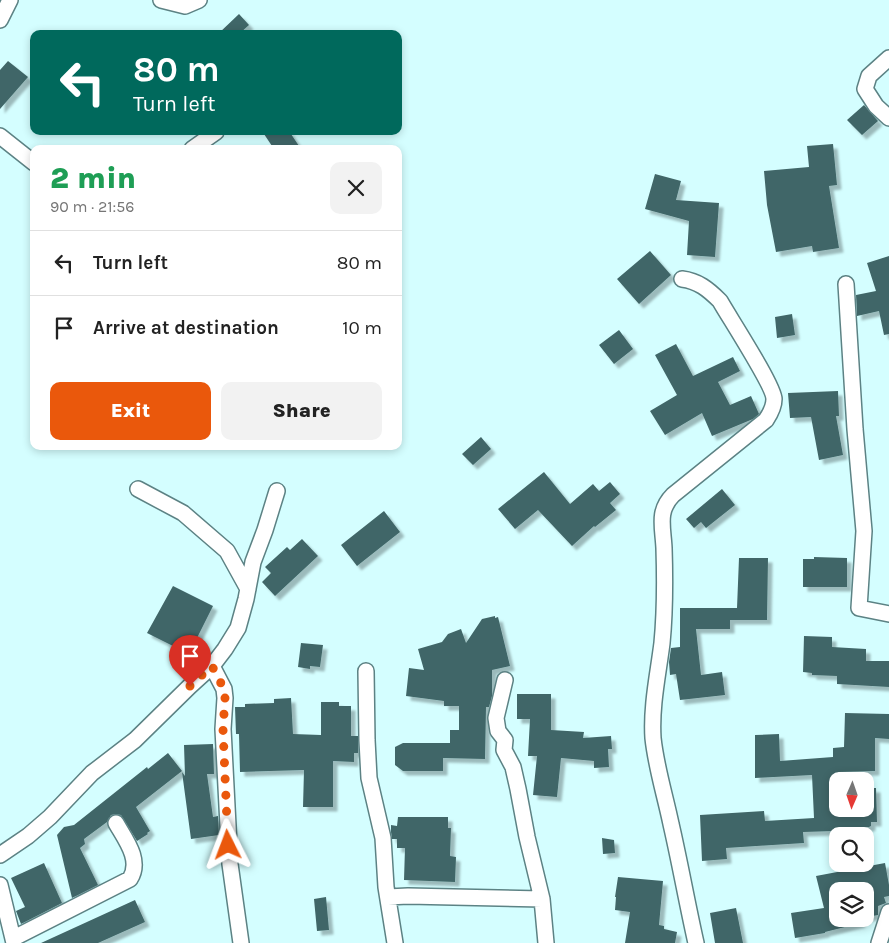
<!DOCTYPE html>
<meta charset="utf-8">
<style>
body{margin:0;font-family:Karla,sans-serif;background:#f2f2f2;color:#222;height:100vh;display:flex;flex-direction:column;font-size:19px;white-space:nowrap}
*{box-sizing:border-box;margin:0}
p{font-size:16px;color:#767676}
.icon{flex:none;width:28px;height:28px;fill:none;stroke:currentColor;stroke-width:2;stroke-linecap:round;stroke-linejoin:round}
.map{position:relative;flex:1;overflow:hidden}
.sheet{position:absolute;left:30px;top:145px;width:372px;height:305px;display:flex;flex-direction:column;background:#fff;border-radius:10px;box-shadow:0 2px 8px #0003}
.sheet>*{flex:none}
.guide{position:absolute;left:30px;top:30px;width:372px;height:105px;border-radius:10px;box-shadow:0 2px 8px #0003;background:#00695c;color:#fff;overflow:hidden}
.needle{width:32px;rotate:182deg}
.tools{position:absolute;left:829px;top:772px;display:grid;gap:10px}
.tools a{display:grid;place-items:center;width:45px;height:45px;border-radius:10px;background:#fff;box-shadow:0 2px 8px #0003;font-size:25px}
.pin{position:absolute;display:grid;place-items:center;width:42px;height:42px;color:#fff;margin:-51px -21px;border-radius:50% 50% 50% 0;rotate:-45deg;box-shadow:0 0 5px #0007}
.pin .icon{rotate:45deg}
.me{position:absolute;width:55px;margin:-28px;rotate:357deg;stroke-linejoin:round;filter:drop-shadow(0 0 4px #0008)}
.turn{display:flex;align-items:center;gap:18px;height:105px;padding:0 20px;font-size:22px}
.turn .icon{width:65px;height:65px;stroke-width:2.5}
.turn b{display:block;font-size:35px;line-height:42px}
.round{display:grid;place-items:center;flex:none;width:52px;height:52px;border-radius:10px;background:#f2f2f2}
.summary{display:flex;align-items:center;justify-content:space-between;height:85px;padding:0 20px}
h1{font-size:30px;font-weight:800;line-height:38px;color:#1e9e55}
.primary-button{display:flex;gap:10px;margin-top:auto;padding:10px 20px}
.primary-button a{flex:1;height:58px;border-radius:10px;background:#ea580c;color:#fff;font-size:20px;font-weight:800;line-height:58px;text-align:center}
.primary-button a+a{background:#f2f2f2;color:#222}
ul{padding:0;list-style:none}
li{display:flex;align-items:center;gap:15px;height:65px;padding:0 20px;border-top:1px solid #e0e0e0}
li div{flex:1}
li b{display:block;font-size:19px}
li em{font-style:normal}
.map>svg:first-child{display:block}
.building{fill:#406667;filter:url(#shadow)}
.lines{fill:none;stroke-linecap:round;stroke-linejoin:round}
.minor-casing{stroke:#5c8284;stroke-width:18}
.minor{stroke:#fff;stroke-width:15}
.route{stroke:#ea580c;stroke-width:9;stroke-dasharray:0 16.2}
</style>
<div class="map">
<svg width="889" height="943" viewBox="0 0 889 943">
<defs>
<filter id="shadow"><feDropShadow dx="4.5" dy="4.5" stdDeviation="1" flood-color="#0004"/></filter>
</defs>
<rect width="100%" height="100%" fill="#d4feff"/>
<path class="building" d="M 239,14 L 249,25 L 239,34 L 218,34 Z
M 8,61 L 28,77 L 0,109 L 0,70 Z
M 864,105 L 878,121 L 862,135 L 847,120 Z
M 262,131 L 289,131 L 301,149 L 274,149 Z
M 833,144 L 837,185 L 829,186 L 839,248 L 813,252 L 812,246 L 776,252 L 767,205 L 764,171 L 809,167 L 807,146 Z
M 655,174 L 681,181 L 676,200 L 719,203 L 715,257 L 687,255 L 689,221 L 645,209 Z
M 650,251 L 671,275 L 639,304 L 617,279 Z
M 889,256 L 889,334 L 884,335 L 879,311 L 857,316 L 856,295 L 876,291 L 867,263 Z
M 792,314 L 795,335 L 777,338 L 775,317 Z
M 619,330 L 633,349 L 614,364 L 599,345 Z
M 676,344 L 693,376 L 733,357 L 740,371 L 718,382 L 730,405 L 751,396 L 759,414 L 753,419 L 712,436 L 702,413 L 665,435 L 650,411 L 677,395 L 655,355 Z
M 838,391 L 839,416 L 836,416 L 843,455 L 819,460 L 811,417 L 790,418 L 788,393 Z
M 481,437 L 491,449 L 473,465 L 462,454 Z
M 544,472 L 570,504 L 593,484 L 599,491 L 610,482 L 620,494 L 610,503 L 616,510 L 595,527 L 594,526 L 572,546 L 538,510 L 515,529 L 498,509 Z
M 722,489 L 735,505 L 706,528 L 701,522 L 694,528 L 686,519 Z
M 384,511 L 400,532 L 357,566 L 341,545 Z
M 302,539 L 318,556 L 275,596 L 262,582 L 271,573 L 265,567 L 287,547 L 290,550 Z
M 814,557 L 847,558 L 847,587 L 803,587 L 803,559 L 814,559 Z
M 739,558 L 768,558 L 767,620 L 730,620 L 730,629 L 696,629 L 701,675 L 722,672 L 725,695 L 680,700 L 676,674 L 670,675 L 669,662 L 671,648 L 680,647 L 680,608 L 737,608 Z
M 173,586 L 213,606 L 189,654 L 147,633 Z
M 495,616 L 495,618 L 498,617 L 510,666 L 492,670 L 492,696 L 489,707 L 486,707 L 485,759 L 443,758 L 443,771 L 403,771 L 395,765 L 395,747 L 403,743 L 450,743 L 450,730 L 459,730 L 459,706 L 444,706 L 444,701 L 406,696 L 409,668 L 424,670 L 418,649 L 442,642 L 448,634 L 461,629 L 466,643 L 482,619 Z
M 804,636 L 832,637 L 832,647 L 866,649 L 866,661 L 889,661 L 889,687 L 837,684 L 837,676 L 812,675 L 812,673 L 803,672 Z
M 301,643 L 323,645 L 320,667 L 310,666 L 310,669 L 298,667 Z
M 517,694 L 551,694 L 551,730 L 584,732 L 583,738 L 611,736 L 612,749 L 608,749 L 609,767 L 594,768 L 594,761 L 561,758 L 557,797 L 533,795 L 537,756 L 528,756 L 530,719 L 517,719 Z
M 291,698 L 293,734 L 321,735 L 321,702 L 339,702 L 339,706 L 351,706 L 351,736 L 358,736 L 358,753 L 354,753 L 354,762 L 333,761 L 333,807 L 303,807 L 304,770 L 240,772 L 239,734 L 236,734 L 235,707 L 245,707 L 245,704 L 274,703 L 274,699 Z
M 845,713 L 889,714 L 889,739 L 875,738 L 875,771 L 838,772 L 838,809 L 865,809 L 865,788 L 876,788 L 877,822 L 871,822 L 871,826 L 869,827 L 834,828 L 835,831 L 803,832 L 804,843 L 726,848 L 727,859 L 702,861 L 700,815 L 764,811 L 765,821 L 814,818 L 812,775 L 755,778 L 755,735 L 779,734 L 780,761 L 833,757 L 833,748 L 844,747 Z
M 213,744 L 214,774 L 207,774 L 213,817 L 218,816 L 219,835 L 191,839 L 182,772 L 185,776 L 184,745 Z
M 168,753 L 182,771 L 136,807 L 150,831 L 147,833 L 148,834 L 137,841 L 121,815 L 116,814 L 111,815 L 107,822 L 84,839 L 85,844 L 80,848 L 98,885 L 72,898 L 57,835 L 64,827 L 74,825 L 147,767 L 148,769 Z
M 398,817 L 448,817 L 448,828 L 451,828 L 450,856 L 456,857 L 455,882 L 404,880 L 405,848 L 397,848 L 397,839 L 392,839 L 391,832 L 391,825 L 397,826 Z
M 602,838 L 614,840 L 615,853 L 603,854 Z
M 44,863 L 62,903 L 21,924 L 16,911 L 25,907 L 11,878 Z
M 885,863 L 889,885 L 889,896 L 884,897 L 886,903 L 878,906 L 878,915 L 867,917 L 865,891 L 838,891 L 838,919 L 860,919 L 861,923 L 825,932 L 825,933 L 795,938 L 791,913 L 824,908 L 816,876 Z
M 618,877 L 663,881 L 659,925 L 664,926 L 664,929 L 677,932 L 675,943 L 625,943 L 630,912 L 615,910 L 616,897 L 615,897 Z
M 326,897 L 329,930 L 317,931 L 314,899 Z
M 135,900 L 145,922 L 98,943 L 41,943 Z
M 736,908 L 743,943 L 715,943 L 710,913 Z"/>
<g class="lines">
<g class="minor-casing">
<path id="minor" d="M 161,0 L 185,6 L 199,0
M 0,20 L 10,0
M 889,58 L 869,76 L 865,89 L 876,106 L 889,118
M 0,136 L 34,163
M 192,149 L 216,132
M 682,279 C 698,281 708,289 720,301 C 729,317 774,386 774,399 C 774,407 770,414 766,420 L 673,495 C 657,511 663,527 664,548 C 665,579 665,612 662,643 C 658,675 651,706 653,738 C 656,767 665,795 671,824 C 680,863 687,903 696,943
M 846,284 L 855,429 L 864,531 L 859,608 L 889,614
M 138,489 L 183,513 L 227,551 L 248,589
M 212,666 L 224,689 L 225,698 L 223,729 L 230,864 L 241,943
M 366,671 L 367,740 L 369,778 L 383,838 L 386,887 L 395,943
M 505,680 L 496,718 L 498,731 L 505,740 L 504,750 L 513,767 L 518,789 L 527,837 L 542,899 L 546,943
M 0,855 L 28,836 L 50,817 L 92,773 L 135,740 L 190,686 L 212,666 L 225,649 L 238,628 L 246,599 L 253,562 L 265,530 L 277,491
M 0,885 L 14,943
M 388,897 L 408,896 L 542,899
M 14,938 L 130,879 C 142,860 125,839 116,823
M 879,943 L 889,912"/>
</g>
<use href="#minor" class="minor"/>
</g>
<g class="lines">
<path class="route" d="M 190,686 L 212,666 L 224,689 L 225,698 L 223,729 L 228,845"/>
</g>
</svg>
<div class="tools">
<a><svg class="needle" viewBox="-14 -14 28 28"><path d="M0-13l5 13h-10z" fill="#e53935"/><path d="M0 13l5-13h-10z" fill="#767676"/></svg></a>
<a><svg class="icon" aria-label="search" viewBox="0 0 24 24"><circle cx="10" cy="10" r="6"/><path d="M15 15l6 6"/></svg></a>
<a><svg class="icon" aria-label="layers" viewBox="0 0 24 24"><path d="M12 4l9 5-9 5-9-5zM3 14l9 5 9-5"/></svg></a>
</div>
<div class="pin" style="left:190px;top:686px;background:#d93025"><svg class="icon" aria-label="arrive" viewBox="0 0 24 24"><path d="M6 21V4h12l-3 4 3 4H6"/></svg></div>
<svg class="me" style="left:228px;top:845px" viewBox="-20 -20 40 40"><path d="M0-17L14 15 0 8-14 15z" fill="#ea580c" stroke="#fff" stroke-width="4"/></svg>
<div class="guide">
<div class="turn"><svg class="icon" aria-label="left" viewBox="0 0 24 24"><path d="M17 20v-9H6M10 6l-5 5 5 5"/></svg><div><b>80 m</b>Turn left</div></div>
</div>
<section class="sheet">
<div class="summary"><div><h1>2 min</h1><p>90 m · 21:56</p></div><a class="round"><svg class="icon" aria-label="close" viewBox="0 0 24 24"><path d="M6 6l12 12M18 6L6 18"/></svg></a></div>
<ul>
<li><svg class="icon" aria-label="left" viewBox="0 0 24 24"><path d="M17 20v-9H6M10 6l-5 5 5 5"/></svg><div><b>Turn left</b></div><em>80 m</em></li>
<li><svg class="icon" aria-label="arrive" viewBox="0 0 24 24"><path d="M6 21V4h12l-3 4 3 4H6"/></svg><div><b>Arrive at destination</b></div><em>10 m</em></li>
</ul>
<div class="primary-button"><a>Exit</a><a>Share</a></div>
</section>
</div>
